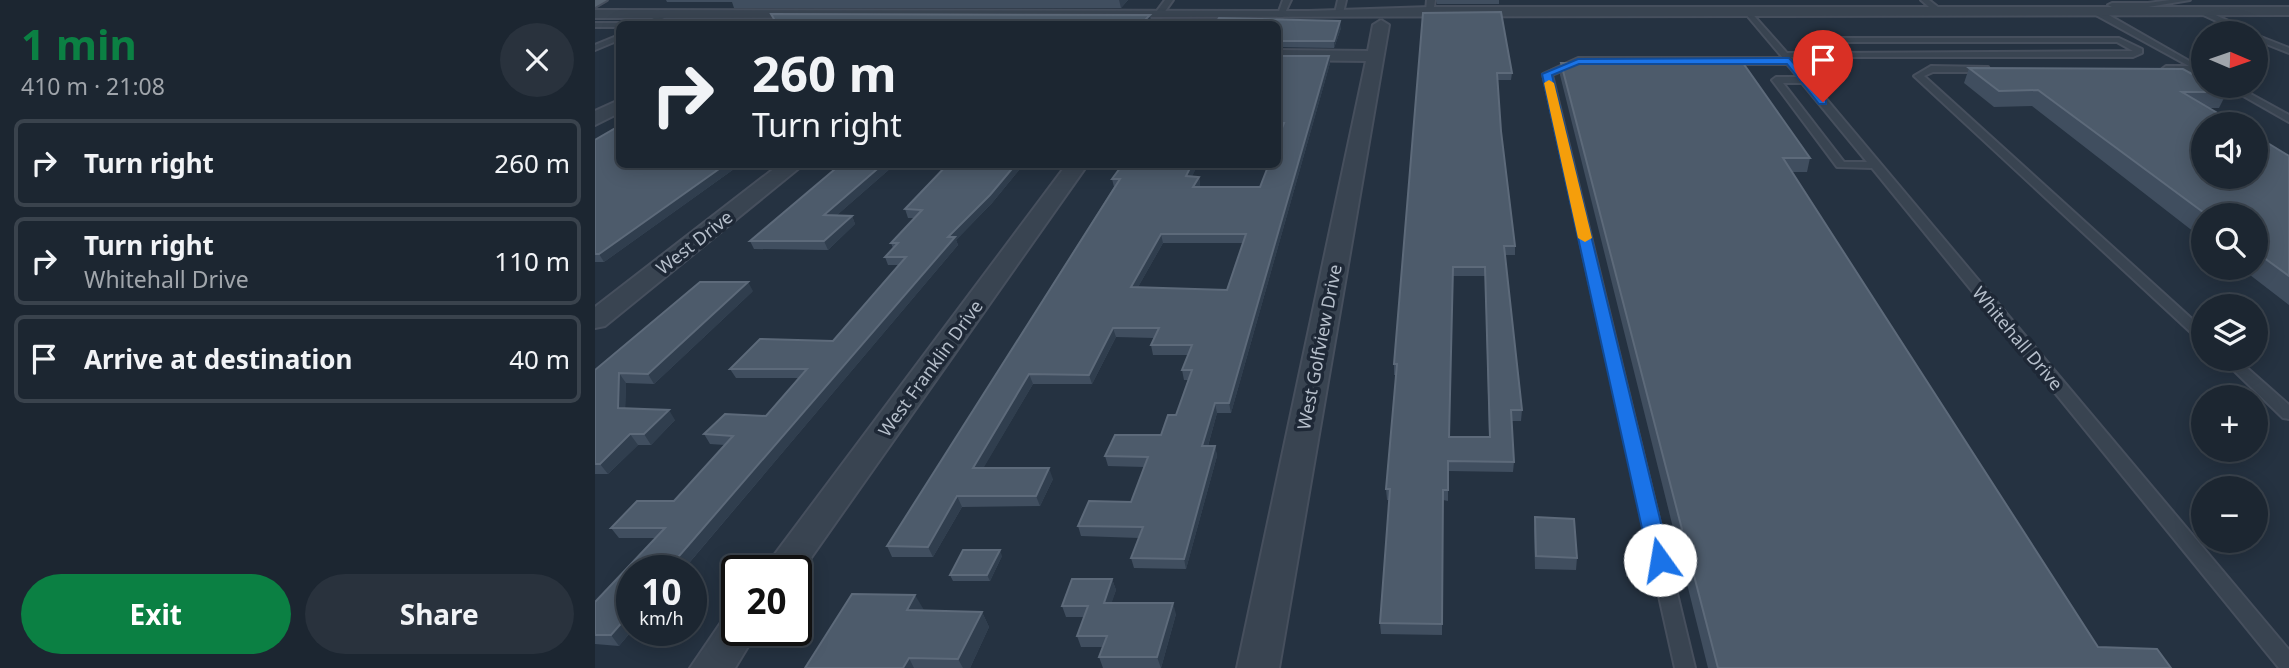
<!DOCTYPE html>
<meta charset="utf-8">
<style>
body{margin:0;font-family:"Noto Sans",sans-serif;background:#29323d;color:#f1f3f6;height:100vh;display:flex;flex-direction:column;font-size:26px;white-space:nowrap}
*{box-sizing:border-box;margin:0}
p{font-size:23px;color:#a0a5ab}
.icon{flex:none;width:38px;height:38px;fill:none;stroke:currentColor;stroke-width:2;stroke-linecap:round;stroke-linejoin:round}
.map{position:relative;flex:1;overflow:hidden}
.details{display:flex;flex-direction:column;background:#1c2631;width:595px}
.details>*{flex:none}
.hud{position:absolute;left:21px;top:21px;width:665px;height:147px;border-radius:10px;box-shadow:0 4px 18px #0003,0 0 0 2px #3a434d;background:#1c2631;color:#f1f3f6;overflow:hidden}
.needle{width:46px;rotate:92deg}
.fabs{position:absolute;left:1596px;top:21px;display:grid;gap:14px}
.fabs a{display:grid;place-items:center;width:77px;height:77px;border-radius:50%;background:#1c2631;box-shadow:0 4px 18px #0003,0 0 0 2px #3a434d;font-size:35px}
.speed{position:absolute;left:21px;top:555px;display:flex;gap:14px;font-size:35px;font-weight:700;text-align:center}
.speed>*{display:grid;place-content:center;width:91px;height:91px;border-radius:50%;background:#1c2631;box-shadow:0 4px 18px #0003,0 0 0 2px #3a434d;line-height:1}
.speed small{font-size:18px;font-weight:400}
.speed .limit{border:4px solid #111;border-radius:10px;background:#fff;color:#111}
.pin{position:absolute;display:grid;place-items:center;width:60px;height:60px;color:#fff;margin:-72px -30px;border-radius:50% 50% 50% 0;rotate:-45deg;box-shadow:0 0 7px #0007}
.pin .icon{rotate:45deg}
.me{position:absolute;width:77px;margin:-38px;rotate:347deg;stroke-linejoin:round;filter:drop-shadow(0 0 5px #0008)}
.turn{display:flex;align-items:center;gap:24px;height:147px;padding:0 21px;font-size:32px}
.turn .icon{width:91px;height:91px;stroke-width:2.5}
.turn b{display:block;font-size:49px;line-height:60px}
.round{display:grid;place-items:center;flex:none;width:74px;height:74px;border-radius:37px;background:#29323d}
.headline{display:flex;align-items:center;justify-content:space-between;height:119px;padding:0 21px}
h1{font-size:42px;font-weight:700;line-height:52px;color:#0b8043}
.cta{display:flex;gap:14px;margin-top:auto;padding:14px 21px}
.cta a{flex:1;height:80px;border-radius:42px;background:#0b8043;color:#fff;font-size:28px;font-weight:700;line-height:80px;text-align:center}
.cta a+a{background:#29323d;color:#f1f3f6}
ul{padding:0;list-style:none}
li{display:flex;align-items:center;gap:21px;height:88px;margin:0 14px 10px;padding:0 7px;border:4px solid #3a434d;border-radius:10px}
li div{flex:1}
li b{display:block;font-size:26px}
li em{font-style:normal}
main{display:flex;flex:1;min-height:0}
.map>svg:first-child{display:block}
.lines{fill:none;stroke-linecap:round;stroke-linejoin:round}
.lane-casing{stroke:#464f5d;stroke-width:4}
.street-casing{stroke:#464f5d;stroke-width:4}
.primary-casing{stroke:#464f5d;stroke-width:4}
.lane{fill:#394451;fill-rule:evenodd}
.street{fill:#394451;fill-rule:evenodd}
.primary{fill:#576371;fill-rule:evenodd}
.wall{fill:#404e5f;fill-rule:evenodd}
.shaded-wall{fill:#303e4e}
.building{fill:#4d5b6b;stroke:#5d6a7a;stroke-width:2;fill-rule:evenodd}
.route{fill:#1a73e8;stroke:#114b97;stroke-width:2}
.slow{fill:#f59e0b}
.labels{text-anchor:middle;dominant-baseline:central;stroke-width:7;stroke-linejoin:round;paint-order:stroke}
.street-label{font-size:18px;fill:#b6bfcb;stroke:#1e2836}
</style>
<main>
<section class="details">
<div class="headline"><div><h1>1 min</h1><p>410 m · 21:08</p></div><a class="round"><svg class="icon" aria-label="close" viewBox="0 0 24 24"><path d="M6 6l12 12M18 6L6 18"/></svg></a></div>
<ul>
<li><svg class="icon" aria-label="right" viewBox="0 0 24 24"><path d="M7 20v-9h11M14 6l5 5-5 5"/></svg><div><b>Turn right</b></div><em>260 m</em></li>
<li><svg class="icon" aria-label="right" viewBox="0 0 24 24"><path d="M7 20v-9h11M14 6l5 5-5 5"/></svg><div><b>Turn right</b><p>Whitehall Drive</p></div><em>110 m</em></li>
<li><svg class="icon" aria-label="arrive" viewBox="0 0 24 24"><path d="M6 21V4h12l-3 4 3 4H6"/></svg><div><b>Arrive at destination</b></div><em>40 m</em></li>
</ul>
<div class="cta"><a>Exit</a><a>Share</a></div>
</section>
<div class="map">
<svg width="1694" height="668" viewBox="0 0 1694 668">
<rect width="100%" height="100%" fill="#253241"/>
<g class="lines">
<g class="lane-casing">
<path id="lane" d="M 570,0 L 578,0 L 566,17 L 560,17 L 559,15 Z
M 688,0 L 696,0 L 688,17 L 682,17 Z
M 743,0 L 751,0 L 748,13 L 744,15 L 740,13 Z
M 832,0 L 840,0 L 838,13 L 831,11 Z
M 1326,0 L 1334,0 L 1348,11 L 1341,13 Z
M 1575,0 L 1595,0 L 1553,7 L 1517,7 L 1513,5 L 1517,3 L 1553,3 Z
M 1153,9 L 1192,53 L 1230,53 L 1218,40 L 1222,38 L 1524,38 L 1547,49 L 1547,53 L 1538,57 L 1196,57 L 1694,650 L 1694,668 L 1684,668 L 1277,168 L 1242,167 L 1177,80 L 1181,77 L 1203,77 L 1192,64 L 984,64 L 957,75 L 1100,668 L 1080,668 L 948,74 L 983,58 L 1188,58 L 1150,13 L 1149,11 ZM 1229,42 L 1522,42 L 1538,51 L 1239,53 ZM 1188,83 L 1207,83 L 1272,162 L 1249,162 Z
M 1607,9 L 1656,31 L 1657,33 L 1647,33 L 1604,13 L 1603,11 Z
M 1499,10 L 1505,10 L 1608,69 L 1604,72 L 1568,71 L 1567,69 L 1571,66 L 1594,66 L 1499,14 Z
M 73,11 L 80,13 L 56,24 L 47,24 Z
M 0,23 L 24,23 L 27,24 L 24,24 L 24,27 L 0,27 Z
M 24,35 L 24,40 L 0,50 L 0,45 Z
M 1661,35 L 1694,48 L 1694,53 L 1661,40 Z
M 1336,66 L 1393,67 L 1394,69 L 1390,72 L 1338,72 L 1329,76 L 1608,329 L 1608,340 L 1603,339 L 1319,76 Z
M 1631,86 L 1641,86 L 1694,115 L 1694,122 Z
M 1627,359 L 1642,359 L 1694,405 L 1694,419 L 1688,418 Z"/>
</g>
<g class="street-casing">
<path id="street" d="M 835,7 L 1694,7 L 1694,15 L 0,18 L 0,10 L 714,11 Z
M 786,20 L 794,25 L 684,668 L 642,668 L 771,61 L 682,60 L 682,50 L 773,51 L 778,25 Z
M 24,100 L 24,113 L 0,125 L 0,111 Z
M 185,164 L 209,164 L 10,326 L 0,328 L 0,307 Z
M 472,164 L 493,164 L 201,579 L 201,570 L 168,570 Z
M 142,614 L 142,630 L 163,630 L 140,668 L 95,668 L 129,618 Z"/>
</g>
<g class="primary-casing">
<path id="primary" d="M 0,0 L 12,0 L 0,7 Z"/>
</g>
<use href="#lane" class="lane"/>
<use href="#street" class="street"/>
<use href="#primary" class="primary"/>
</g>
<path class="wall" d="M 71,0 L 533,0 L 526,8 L 139,8 L 137,2 L 72,2 Z
M 841,0 L 904,0 L 904,4 L 842,4 Z
M 828,13 L 917,73 L 916,80 L 902,80 L 906,131 L 920,246 L 920,255 L 910,255 L 927,410 L 926,421 L 917,421 L 919,462 L 918,472 L 853,471 L 853,501 L 848,500 L 847,635 L 786,634 L 785,623 L 794,500 L 792,500 L 791,489 L 801,375 L 799,375 L 799,364 ZM 858,276 L 890,276 L 894,437 L 854,437 Z
M 682,24 L 746,28 L 739,48 L 682,47 Z
M 682,56 L 734,56 L 735,63 L 636,413 L 622,413 L 613,446 L 620,446 L 622,456 L 591,569 L 539,568 L 536,558 L 544,538 L 486,536 L 483,526 L 536,502 L 549,467 L 513,466 L 510,456 L 566,435 L 581,415 L 593,380 L 589,380 L 587,370 L 593,355 L 558,355 L 556,345 L 559,338 L 521,337 L 497,384 L 438,384 L 388,468 L 458,479 L 445,506 L 367,507 L 338,557 L 297,557 L 292,546 L 519,187 L 517,179 L 603,164 L 597,176 L 604,177 L 605,185 L 604,187 L 665,187 L 686,131 L 682,131 ZM 568,243 L 648,243 L 632,290 L 543,287 Z
M 966,63 L 1215,158 L 1212,172 L 1197,172 L 1503,647 L 1576,668 L 1113,668 L 965,75 Z
M 1374,68 L 1632,92 L 1624,108 L 1613,108 L 1694,156 L 1694,305 L 1646,268 L 1661,268 L 1661,215 L 1608,215 L 1608,239 L 1437,106 L 1399,107 L 1369,83 Z
M 0,140 L 24,164 L 146,164 L 9,262 L 0,262 Z
M 246,164 L 429,164 L 397,203 L 361,240 L 363,245 L 24,646 L 0,644 L 0,602 L 60,538 L 24,538 L 16,528 L 79,501 L 130,445 L 115,444 L 109,434 L 171,416 L 204,378 L 141,378 L 135,369 L 238,341 L 304,265 L 293,265 L 290,257 L 298,248 L 296,243 L 319,218 L 313,218 L 310,209 L 351,167 L 297,167 L 242,215 L 257,216 L 260,224 L 233,250 L 159,249 L 155,241 Z
M 158,291 L 59,384 L 31,383 L 30,408 L 80,420 L 56,445 L 43,445 L 13,474 L 0,474 L 0,370 Z
M 940,517 L 982,558 L 981,570 L 940,569 L 939,530 Z
M 407,556 L 395,581 L 358,581 L 355,575 Z
M 517,579 L 521,590 L 516,603 L 581,614 L 566,668 L 508,668 L 504,657 L 508,647 L 486,647 L 482,636 L 489,617 L 471,617 L 467,606 Z
M 328,611 L 387,612 L 394,627 L 375,668 L 210,668 Z"/>
<path class="shaded-wall" d="M 524,0 L 533,0 L 526,8 Z
M 555,15 L 556,21 L 553,24 L 546,24 Z
M 745,21 L 746,28 L 739,48 L 739,41 Z
M 734,56 L 735,63 L 636,413 L 634,403 Z
M 131,164 L 146,164 L 9,262 L 4,254 Z
M 288,164 L 296,164 L 297,167 L 233,223 L 229,215 Z
M 421,164 L 429,164 L 397,203 L 361,240 L 363,245 L 88,570 L 72,570 L 353,237 Z
M 597,164 L 603,164 L 593,185 L 591,176 Z
M 604,177 L 605,185 L 599,196 L 598,187 Z
M 257,216 L 260,224 L 233,250 L 229,241 Z
M 566,234 L 568,243 L 538,296 L 536,287 Z
M 153,282 L 158,291 L 59,384 L 53,374 Z
M 518,328 L 521,337 L 497,384 L 494,375 Z
M 24,373 L 31,383 L 30,418 L 23,408 Z
M 434,374 L 438,384 L 382,479 L 378,468 Z
M 620,403 L 622,413 L 610,456 L 607,446 Z
M 74,410 L 80,420 L 56,445 L 49,434 Z
M 35,434 L 43,445 L 13,474 L 5,464 Z
M 620,446 L 622,456 L 591,569 L 589,559 Z
M 454,468 L 458,479 L 445,506 L 441,496 Z
M 362,496 L 367,507 L 338,557 L 333,547 Z
M 405,550 L 407,556 L 395,581 L 392,575 Z
M 517,579 L 521,590 L 513,614 L 509,603 Z
M 320,595 L 329,610 L 312,610 Z
M 578,603 L 581,614 L 566,668 L 562,657 Z
M 37,611 L 37,630 L 24,646 L 16,635 Z
M 387,612 L 394,627 L 375,668 L 368,668 L 363,659 Z
M 314,658 L 319,668 L 308,668 Z"/>
<path class="building" d="M 906,12 L 917,73 L 902,73 L 906,131 L 920,246 L 909,246 L 927,410 L 916,410 L 919,462 L 853,461 L 853,490 L 848,490 L 847,624 L 785,623 L 795,489 L 791,489 L 802,364 L 799,364 L 828,13 ZM 858,267 L 890,267 L 895,437 L 854,437 Z
M 176,14 L 555,15 L 546,24 L 182,24 Z
M 624,18 L 745,21 L 739,41 L 682,41 L 682,24 L 620,24 Z
M 682,56 L 734,56 L 634,403 L 620,403 L 607,446 L 620,446 L 589,559 L 536,558 L 548,527 L 483,526 L 494,501 L 536,502 L 553,457 L 510,456 L 520,435 L 566,435 L 573,415 L 581,415 L 597,370 L 587,370 L 597,345 L 556,345 L 564,328 L 518,328 L 494,375 L 434,374 L 378,468 L 454,468 L 441,496 L 362,496 L 333,547 L 292,546 L 525,179 L 517,179 L 528,164 L 597,164 L 591,176 L 604,177 L 598,187 L 665,187 L 674,164 L 682,164 L 682,140 L 689,123 L 682,123 ZM 566,234 L 651,234 L 632,290 L 536,287 Z
M 966,63 L 1148,63 L 1215,158 L 1188,158 L 1503,647 L 1562,649 L 1576,668 L 1123,668 Z
M 1374,68 L 1588,69 L 1608,80 L 1608,86 L 1620,86 L 1632,92 L 1587,92 L 1641,124 L 1608,124 L 1608,177 L 1661,177 L 1661,136 L 1694,156 L 1694,276 L 1661,252 L 1661,215 L 1612,215 L 1443,90 L 1404,91 Z
M 24,126 L 24,164 L 131,164 L 4,254 L 0,254 L 0,140 Z
M 246,164 L 288,164 L 229,215 L 257,216 L 229,241 L 155,241 Z
M 353,164 L 421,164 L 395,195 L 353,237 L 360,237 L 72,570 L 37,570 L 37,611 L 16,635 L 0,635 L 0,602 L 70,528 L 16,528 L 42,501 L 79,501 L 138,436 L 109,434 L 130,414 L 171,416 L 212,369 L 135,369 L 165,339 L 238,341 L 311,257 L 290,257 L 303,243 L 296,243 L 327,210 L 310,209 Z
M 105,282 L 153,282 L 53,374 L 24,373 L 23,408 L 74,410 L 49,434 L 35,434 L 5,464 L 0,464 L 0,370 Z
M 940,517 L 979,519 L 982,558 L 941,556 Z
M 368,550 L 405,550 L 392,575 L 355,575 Z
M 477,579 L 517,579 L 509,603 L 578,603 L 562,657 L 504,657 L 512,636 L 482,636 L 493,606 L 467,606 Z
M 257,594 L 320,595 L 312,610 L 387,612 L 363,659 L 314,658 L 308,668 L 210,668 Z"/>
<path class="route" d="M 1194,58 L 1231,99 L 1231,104 L 1224,104 L 1192,64 L 984,64 L 957,75 L 1075,560 L 1072,566 L 1057,566 L 1054,560 L 947,74 L 983,59 Z"/>
<path class="slow" d="M 954,80 L 959,83 L 997,238 L 990,242 L 983,238 L 949,83 Z"/>
<g class="labels">
<g class="street-label">
<text transform="translate(99 242) rotate(-38)">West Drive</text>
<text transform="translate(1423 338) rotate(50)">Whitehall Drive</text>
<text transform="translate(724 347) rotate(-79)">West Golfview Drive</text>
<text transform="translate(335 368) rotate(-54)">West Franklin Drive</text>
</g>
</g>
</svg>
<div class="fabs">
<a><svg class="needle" viewBox="-14 -14 28 28"><path d="M0-13l5 13h-10z" fill="#e53935"/><path d="M0 13l5-13h-10z" fill="#a0a5ab"/></svg></a>
<a><svg class="icon" aria-label="sound" viewBox="0 0 24 24"><path d="M4 9h4l5-4v14l-5-4H4zM17 9q2 3 0 6"/></svg></a>
<a><svg class="icon" aria-label="search" viewBox="0 0 24 24"><circle cx="10" cy="10" r="6"/><path d="M15 15l6 6"/></svg></a>
<a><svg class="icon" aria-label="layers" viewBox="0 0 24 24"><path d="M12 4l9 5-9 5-9-5zM3 14l9 5 9-5"/></svg></a>
<a>+</a>
<a>−</a>
</div>
<div class="speed"><div>10<small>km/h</small></div><div class="limit">20</div></div>
<div class="pin" style="left:1228px;top:102px;background:#d93025"><svg class="icon" aria-label="arrive" viewBox="0 0 24 24"><path d="M6 21V4h12l-3 4 3 4H6"/></svg></div>
<svg class="me" style="left:1065px;top:560px" viewBox="-20 -20 40 40"><circle r="19" fill="#fff"/><path d="M0-13L10 11 0 6-10 11z" fill="#1a73e8"/></svg>
<div class="hud">
<div class="turn"><svg class="icon" aria-label="right" viewBox="0 0 24 24"><path d="M7 20v-9h11M14 6l5 5-5 5"/></svg><div><b>260 m</b>Turn right</div></div>
</div>
</div>
</main>
